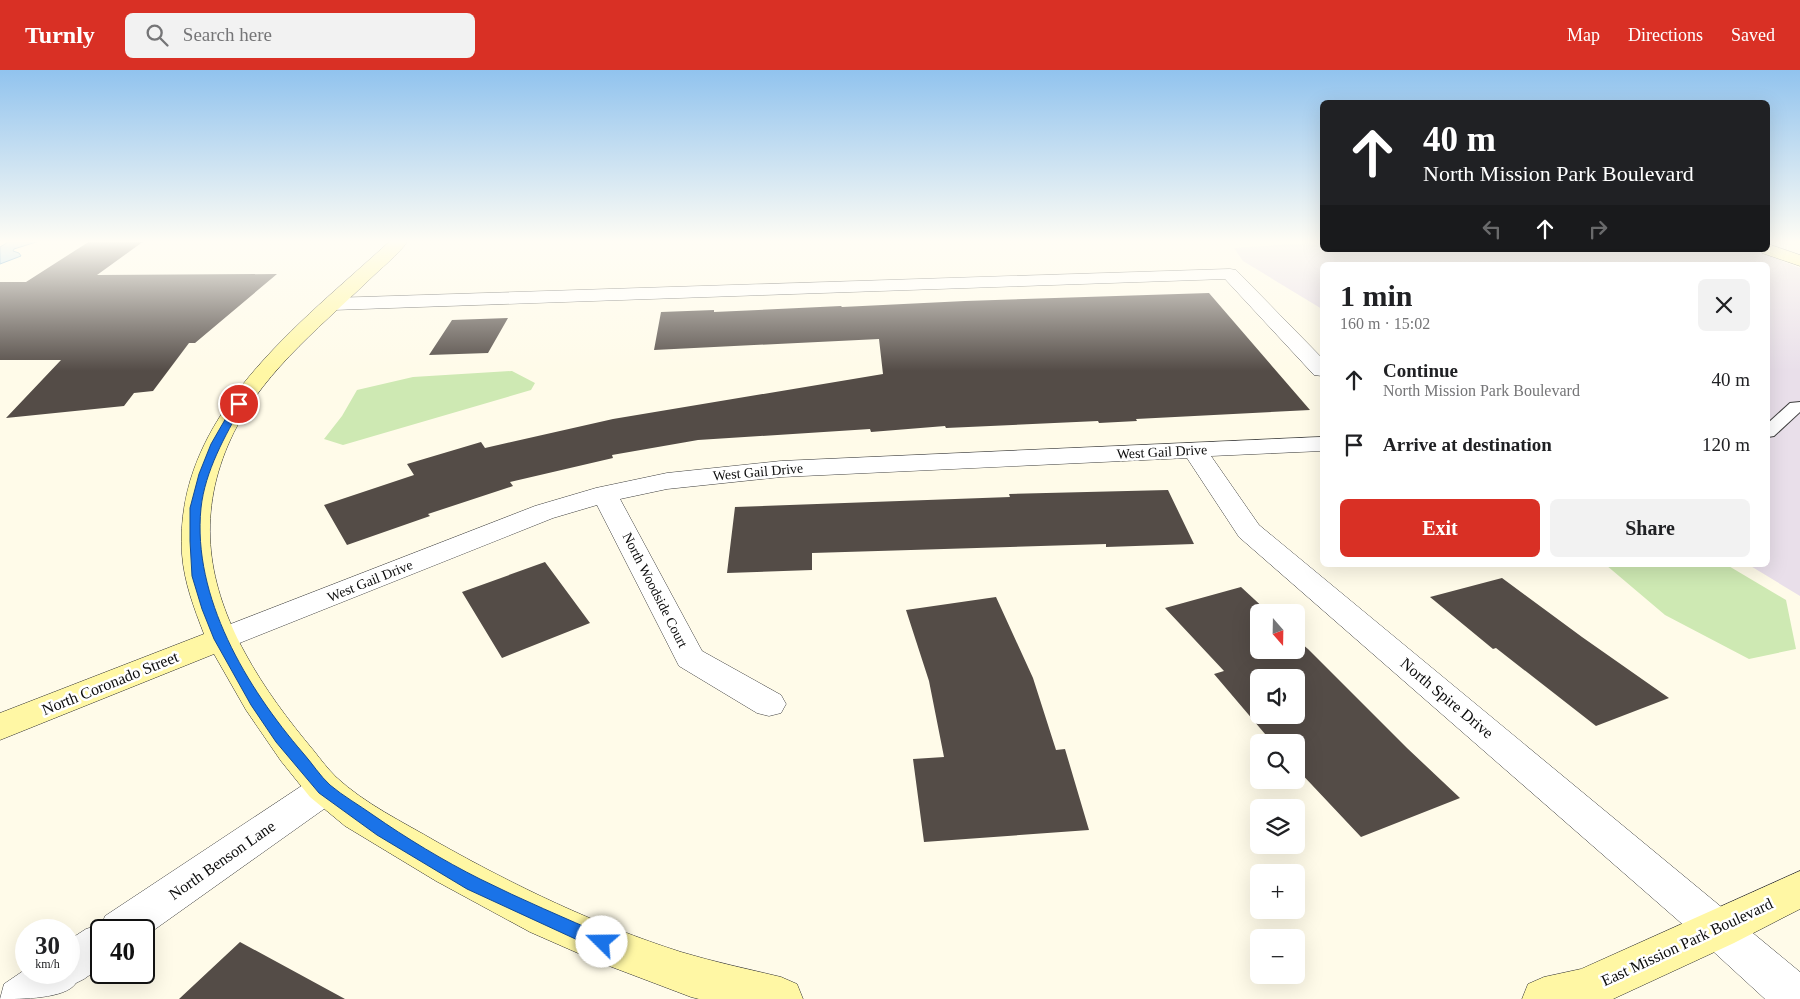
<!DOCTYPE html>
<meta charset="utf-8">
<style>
body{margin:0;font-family:"Times New Roman",serif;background:#f2f2f2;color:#202124;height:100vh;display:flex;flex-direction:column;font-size:19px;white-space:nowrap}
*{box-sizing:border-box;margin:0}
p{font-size:16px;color:#757577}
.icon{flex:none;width:28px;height:28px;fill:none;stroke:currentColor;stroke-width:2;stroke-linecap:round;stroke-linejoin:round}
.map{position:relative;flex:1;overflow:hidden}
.side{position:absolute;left:1320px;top:192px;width:450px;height:305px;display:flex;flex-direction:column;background:#fff;border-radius:8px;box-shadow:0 5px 20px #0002}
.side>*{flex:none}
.guide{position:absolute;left:1320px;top:30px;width:450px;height:152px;border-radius:8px;box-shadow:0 5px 20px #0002;background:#202124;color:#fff;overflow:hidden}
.needle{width:32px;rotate:160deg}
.fabs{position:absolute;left:1250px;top:534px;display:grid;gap:10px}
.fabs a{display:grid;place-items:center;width:55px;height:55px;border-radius:8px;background:#fff;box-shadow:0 5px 20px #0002;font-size:25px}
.speed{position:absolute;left:15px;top:849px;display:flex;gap:10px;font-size:25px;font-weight:700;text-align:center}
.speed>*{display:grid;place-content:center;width:65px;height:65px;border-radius:50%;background:#fff;box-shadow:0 5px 20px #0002;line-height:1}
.speed small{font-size:12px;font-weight:400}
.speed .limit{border:2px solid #111;border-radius:8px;background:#fff;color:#111}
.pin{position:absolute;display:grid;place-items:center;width:42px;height:42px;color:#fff;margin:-21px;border:2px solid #fff;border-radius:50%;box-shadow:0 1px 5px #0007}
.me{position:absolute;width:55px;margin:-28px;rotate:292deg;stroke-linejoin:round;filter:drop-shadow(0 0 4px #0008)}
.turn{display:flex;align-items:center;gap:18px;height:105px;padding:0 20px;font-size:22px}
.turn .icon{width:65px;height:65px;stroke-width:2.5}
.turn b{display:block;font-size:35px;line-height:42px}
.lanes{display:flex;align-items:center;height:48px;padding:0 20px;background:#0003;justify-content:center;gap:25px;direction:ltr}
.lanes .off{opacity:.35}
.round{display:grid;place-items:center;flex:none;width:52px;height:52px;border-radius:8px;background:#f2f2f2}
.head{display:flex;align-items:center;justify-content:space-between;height:85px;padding:0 20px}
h1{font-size:30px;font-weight:800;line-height:38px}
.primary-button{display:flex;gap:10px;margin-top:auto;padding:10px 20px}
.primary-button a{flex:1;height:58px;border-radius:8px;background:#d93025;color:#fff;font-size:20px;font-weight:800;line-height:58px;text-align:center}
.primary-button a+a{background:#f2f2f2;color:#202124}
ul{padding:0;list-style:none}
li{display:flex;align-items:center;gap:15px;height:65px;padding:0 20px}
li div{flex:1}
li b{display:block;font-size:19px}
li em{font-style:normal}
header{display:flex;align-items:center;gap:30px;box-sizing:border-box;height:70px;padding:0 25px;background:#d93025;color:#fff}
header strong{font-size:24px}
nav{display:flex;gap:28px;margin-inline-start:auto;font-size:18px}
.search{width:350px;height:45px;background:#f2f2f2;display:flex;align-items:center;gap:12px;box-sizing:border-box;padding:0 18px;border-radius:8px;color:#757577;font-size:19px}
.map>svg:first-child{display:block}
.industrial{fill:#e9dfea}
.green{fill:#cee9b3}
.water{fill:#aed9f6;stroke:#348cce}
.building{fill:#544c47;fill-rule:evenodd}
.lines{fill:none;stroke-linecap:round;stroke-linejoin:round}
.lane-casing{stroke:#3e3e3e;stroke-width:2}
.street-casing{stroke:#3e3e3e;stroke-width:1}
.secondary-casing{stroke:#2d2d2d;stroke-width:1}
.lane{fill:#fff;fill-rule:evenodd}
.street{fill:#fff;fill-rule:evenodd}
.secondary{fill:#fff7a4;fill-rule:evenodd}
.route{fill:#1a73e8;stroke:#114b97}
.labels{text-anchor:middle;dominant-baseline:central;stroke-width:5;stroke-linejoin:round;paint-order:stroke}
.street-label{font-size:14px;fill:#0b0b0b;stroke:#fff}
.near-street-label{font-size:16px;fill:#0b0b0b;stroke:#fff}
</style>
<header>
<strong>Turnly</strong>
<div class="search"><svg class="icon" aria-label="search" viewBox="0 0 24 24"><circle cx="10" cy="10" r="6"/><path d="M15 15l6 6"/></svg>Search here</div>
<nav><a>Map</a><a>Directions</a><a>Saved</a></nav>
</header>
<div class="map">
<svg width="1800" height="929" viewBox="0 0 1800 929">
<rect width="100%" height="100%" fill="#fffbe9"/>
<path class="industrial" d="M 1322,172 L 1322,180 L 1754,180 L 1800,198 L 1800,526 L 1749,495 L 1768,495 L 1768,195 L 1322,195 L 1322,239 L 1243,191 L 1234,178 Z"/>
<path class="green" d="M 512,301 L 535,313 L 531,320 L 343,375 L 324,369 L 342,346 L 357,320 L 413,307 Z
M 1606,495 L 1727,495 L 1786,530 L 1796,579 L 1749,589 L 1665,545 Z"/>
<path class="water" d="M 10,171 L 39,171 L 14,179 L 13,181 L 19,183 L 21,186 L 0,194 L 0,177 Z"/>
<path class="building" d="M 90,171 L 144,171 L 97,205 L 277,204 L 195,273 L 189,273 L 153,321 L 134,323 L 124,336 L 6,348 L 61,290 L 0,290 L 0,212 L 26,212 Z
M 1209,223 L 1310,340 L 1136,349 L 1137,351 L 1099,353 L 1098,351 L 946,358 L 945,356 L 871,362 L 870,359 L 698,370 L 612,385 L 613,388 L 510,412 L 513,416 L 428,444 L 430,446 L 347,475 L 324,435 L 414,405 L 407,394 L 481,372 L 485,378 L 613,349 L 883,304 L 879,269 L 654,280 L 661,242 L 714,240 L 714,242 L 841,236 L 842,237 L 965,231 Z
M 508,248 L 488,283 L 429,285 L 452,250 Z
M 1168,420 L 1194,474 L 1106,477 L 1106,474 L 812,483 L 812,500 L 727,503 L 735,437 L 1010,427 L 1009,424 Z
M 545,492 L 590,553 L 502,588 L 462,522 Z
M 1502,508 L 1582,567 L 1669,628 L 1596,656 L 1496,578 L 1493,579 L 1430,527 Z
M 1241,517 L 1268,542 L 1259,542 L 1259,580 L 1296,580 L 1296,569 L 1308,579 L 1407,678 L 1460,728 L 1361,767 L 1296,698 L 1296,664 L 1271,671 L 1214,604 L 1224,601 L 1165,538 ZM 1259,608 L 1296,608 L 1296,645 L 1259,645 Z
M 996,527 L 1033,608 L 1056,680 L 1065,679 L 1089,760 L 924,772 L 913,689 L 944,687 L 929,611 L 906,540 Z
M 240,872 L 345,929 L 179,929 Z"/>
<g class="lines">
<g class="lane-casing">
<path id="lane" d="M 1800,332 L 1800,342 L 1774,366 L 1768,367 L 1768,353 L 1790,333 Z"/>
</g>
<g class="street-casing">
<path id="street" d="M 1230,199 L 1236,200 L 1322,288 L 1322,306 L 1314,305 L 1225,209 L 333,240 L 326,238 L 324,234 L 326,230 L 333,228 Z
M 1322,367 L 1322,381 L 1211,386 L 1259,455 L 1800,902 L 1800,929 L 1765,929 L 1704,873 L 1239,467 L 1187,388 L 781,407 L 667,419 L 620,429 L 702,581 L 781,625 L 786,634 L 781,643 L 769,646 L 757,643 L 679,596 L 597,435 L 553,448 L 232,576 L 221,580 L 210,576 L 205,569 L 210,562 L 535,436 L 596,418 L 667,403 L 781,391 Z
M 325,704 L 338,709 L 344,719 L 338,729 L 144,867 L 144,860 L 101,860 L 101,897 L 84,909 L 76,913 C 66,929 21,929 0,929 L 4,914 L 26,899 L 26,902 L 69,902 L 69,870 L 86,859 L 102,854 L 105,846 L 312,709 Z"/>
</g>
<g class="secondary-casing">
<path id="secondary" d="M 390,171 L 408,171 C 397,186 381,198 368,211 C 317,260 256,308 228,375 C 197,448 208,515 245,583 C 264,618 288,650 314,681 C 321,690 328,699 336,707 C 365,734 403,752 437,772 C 515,816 596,855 681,882 C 714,892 748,899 781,907 L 797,914 L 803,929 L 699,929 L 691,927 L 596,891 L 530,862 L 436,811 L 345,756 L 310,727 L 281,691 L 246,640 L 214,584 L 0,670 L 0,643 L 204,564 C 194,538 184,512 182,484 C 173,346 300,254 390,171 Z
M 1768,174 L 1800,185 L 1800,196 L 1762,183 L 1760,180 L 1768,180 Z
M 1800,801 L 1800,839 L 1734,873 L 1613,929 L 1522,929 L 1528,914 L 1544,907 L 1581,899 Z"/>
</g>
<use href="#lane" class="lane"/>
<use href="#street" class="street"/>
<use href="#secondary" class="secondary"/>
</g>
<linearGradient id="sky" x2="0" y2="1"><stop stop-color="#91c3ee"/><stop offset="0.57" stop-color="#fffdf5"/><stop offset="1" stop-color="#fffdf5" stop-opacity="0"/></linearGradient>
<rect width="1800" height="301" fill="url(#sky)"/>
<path class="route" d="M 239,331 L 243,334 C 225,366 205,401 201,438 C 192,527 247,618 303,683 C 312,693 320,706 330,715 C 343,726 359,735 373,745 C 406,768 444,791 480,809 C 522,830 565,848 608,867 L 610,872 L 608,878 L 602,880 L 595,878 L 467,819 L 377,765 L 319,723 L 276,672 L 251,635 L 214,569 L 202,539 L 192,506 L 190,471 L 190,438 L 199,404 L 211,374 L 234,334 Z"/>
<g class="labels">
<g class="street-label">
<text transform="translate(1162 382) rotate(-3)">West Gail Drive</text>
<text transform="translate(758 402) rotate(-5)">West Gail Drive</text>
<text transform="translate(370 511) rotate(-22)">West Gail Drive</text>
<text transform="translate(655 520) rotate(63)">North Woodside Court</text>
</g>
<g class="near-street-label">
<text transform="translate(110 613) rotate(-22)">North Coronado Street</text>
<text transform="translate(1447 628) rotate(40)">North Spire Drive</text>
<text transform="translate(222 790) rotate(-35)">North Benson Lane</text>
<text transform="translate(1687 872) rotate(-25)">East Mission Park Boulevard</text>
</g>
</g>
</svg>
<div class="fabs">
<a><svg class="needle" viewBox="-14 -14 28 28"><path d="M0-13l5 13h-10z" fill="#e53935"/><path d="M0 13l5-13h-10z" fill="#757577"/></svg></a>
<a><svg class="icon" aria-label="sound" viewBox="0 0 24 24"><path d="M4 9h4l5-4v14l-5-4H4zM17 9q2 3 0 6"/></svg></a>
<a><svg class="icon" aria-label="search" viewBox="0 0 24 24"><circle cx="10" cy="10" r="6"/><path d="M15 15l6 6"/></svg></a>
<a><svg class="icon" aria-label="layers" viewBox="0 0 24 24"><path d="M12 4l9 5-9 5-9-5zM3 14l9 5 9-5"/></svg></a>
<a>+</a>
<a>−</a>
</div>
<div class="speed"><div>30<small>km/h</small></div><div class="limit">40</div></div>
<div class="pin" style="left:239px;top:334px;background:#d93025"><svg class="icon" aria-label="arrive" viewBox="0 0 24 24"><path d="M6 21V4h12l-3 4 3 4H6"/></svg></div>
<svg class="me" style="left:602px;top:872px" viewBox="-20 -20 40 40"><circle r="19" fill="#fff"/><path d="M0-13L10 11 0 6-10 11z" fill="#1a73e8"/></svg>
<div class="guide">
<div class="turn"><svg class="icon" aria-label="ahead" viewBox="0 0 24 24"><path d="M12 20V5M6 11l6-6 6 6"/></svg><div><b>40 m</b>North Mission Park Boulevard</div></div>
<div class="lanes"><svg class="icon off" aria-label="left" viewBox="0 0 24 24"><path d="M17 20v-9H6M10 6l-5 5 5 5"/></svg><svg class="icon" aria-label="ahead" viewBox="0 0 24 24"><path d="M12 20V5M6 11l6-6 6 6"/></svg><svg class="icon off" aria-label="right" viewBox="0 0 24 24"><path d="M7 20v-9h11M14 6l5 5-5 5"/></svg></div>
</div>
<section class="side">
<div class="head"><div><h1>1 min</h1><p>160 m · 15:02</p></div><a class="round"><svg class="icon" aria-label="close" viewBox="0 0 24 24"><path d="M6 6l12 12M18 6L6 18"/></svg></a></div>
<ul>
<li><svg class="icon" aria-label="ahead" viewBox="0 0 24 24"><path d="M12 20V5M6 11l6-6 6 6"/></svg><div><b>Continue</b><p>North Mission Park Boulevard</p></div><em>40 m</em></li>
<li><svg class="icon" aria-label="arrive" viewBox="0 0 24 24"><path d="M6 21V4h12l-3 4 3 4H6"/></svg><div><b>Arrive at destination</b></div><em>120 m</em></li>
</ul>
<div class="primary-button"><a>Exit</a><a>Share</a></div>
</section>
</div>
